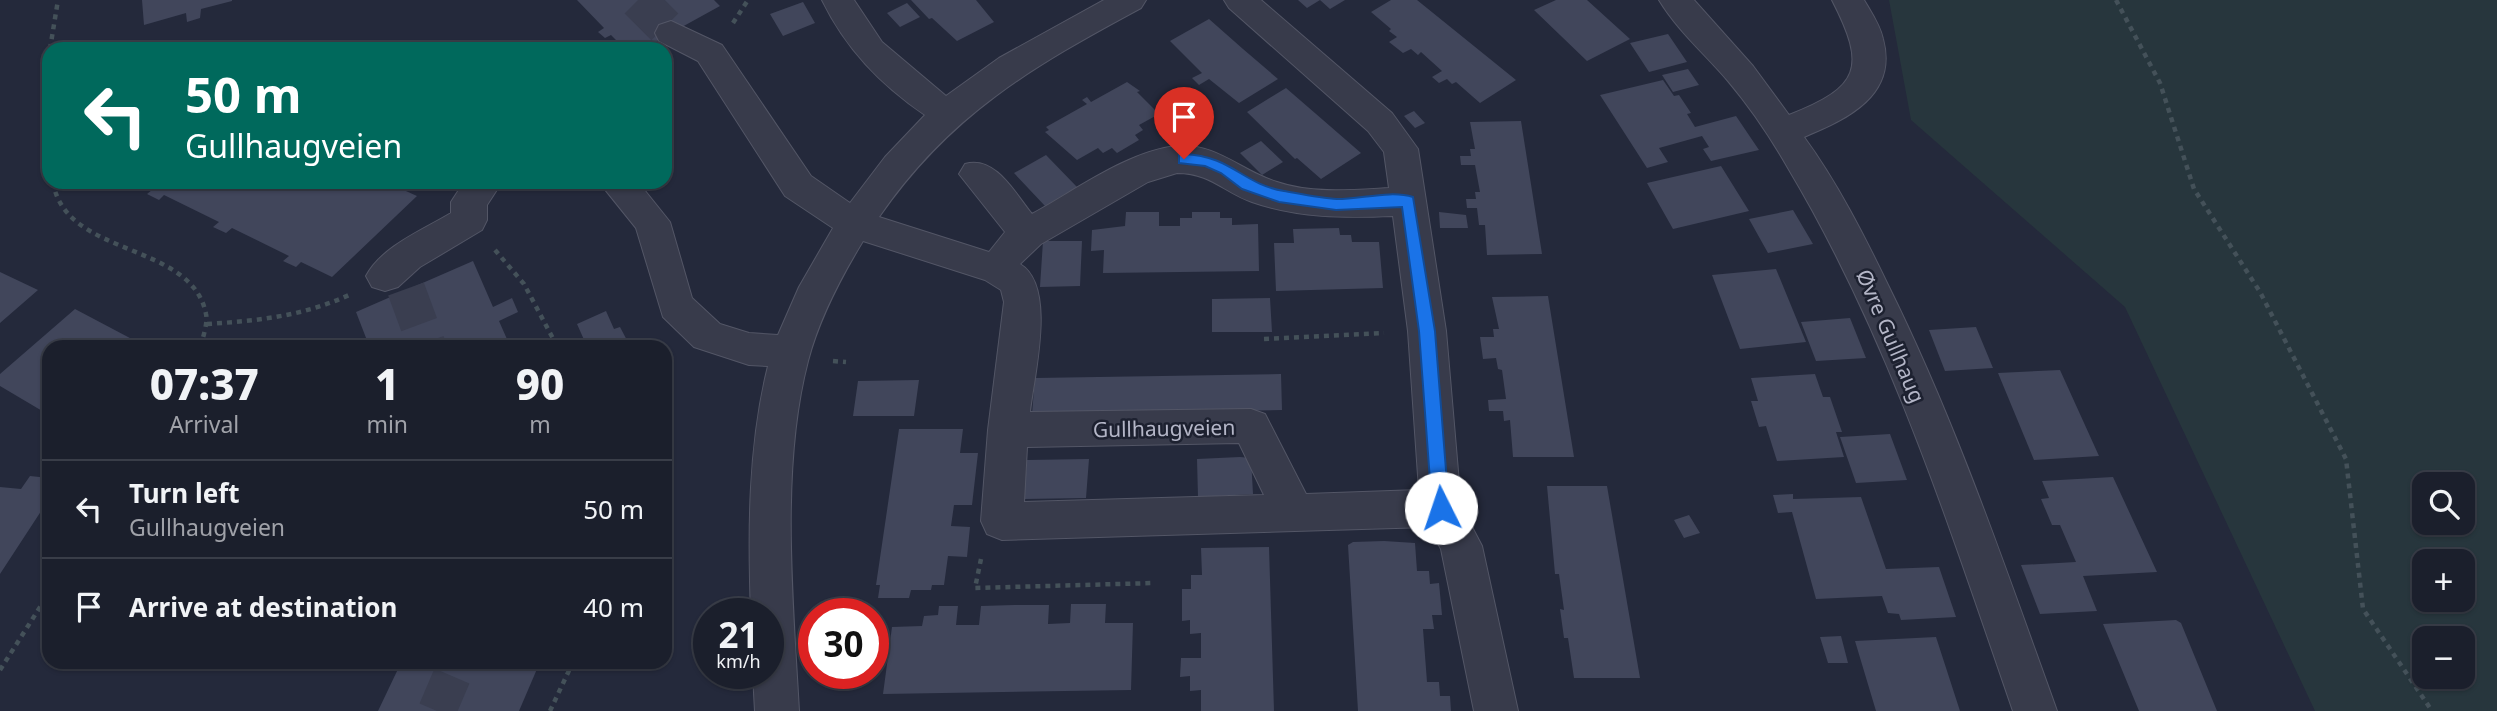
<!DOCTYPE html>
<meta charset="utf-8">
<style>
body{margin:0;font-family:"Noto Sans",sans-serif;background:#282c38;color:#f1f3f6;height:100vh;display:flex;flex-direction:column;font-size:26px;white-space:nowrap}
*{box-sizing:border-box;margin:0}
p{font-size:23px;color:#a0a2a9}
.icon{flex:none;width:38px;height:38px;fill:none;stroke:currentColor;stroke-width:2;stroke-linecap:round;stroke-linejoin:round}
.map{position:relative;flex:1;overflow:hidden}
.panel{position:absolute;left:42px;top:340px;width:630px;height:329px;display:flex;flex-direction:column;background:#1b1f2c;border-radius:21px;box-shadow:0 2px 5px #0004,0 0 0 2px #393d48}
.panel>*{flex:none}
.banner{position:absolute;left:42px;top:42px;width:630px;height:147px;border-radius:21px;box-shadow:0 2px 5px #0004,0 0 0 2px #393d48;background:#00695c;color:#fff;overflow:hidden}
.tools{position:absolute;left:2412px;top:472px;display:grid;gap:14px}
.tools a{display:grid;place-items:center;width:63px;height:63px;border-radius:14px;background:#1b1f2c;box-shadow:0 2px 5px #0004,0 0 0 2px #393d48;font-size:35px}
.speed{position:absolute;left:693px;top:598px;display:flex;gap:14px;font-size:35px;font-weight:700;text-align:center}
.speed>*{display:grid;place-content:center;width:91px;height:91px;border-radius:50%;background:#1b1f2c;box-shadow:0 2px 5px #0004,0 0 0 2px #393d48;line-height:1}
.speed small{font-size:18px;font-weight:400}
.speed .limit{border:10px solid #d22;background:#fff;color:#111}
.pin{position:absolute;display:grid;place-items:center;width:60px;height:60px;color:#fff;margin:-72px -30px;border-radius:50% 50% 50% 0;rotate:-45deg;box-shadow:0 0 7px #0007}
.pin .icon{rotate:45deg}
.me{position:absolute;width:77px;margin:-38px;rotate:356deg;stroke-linejoin:round;filter:drop-shadow(0 0 5px #0008)}
.turn{display:flex;align-items:center;gap:24px;height:147px;padding:0 28px;font-size:32px}
.turn .icon{width:91px;height:91px;stroke-width:2.5}
.turn b{display:block;font-size:49px;line-height:60px}
.eta{display:flex;justify-content:space-evenly;align-items:center;height:119px;text-align:center}
.eta b{font-size:42px;font-weight:800;line-height:49px}
ul{padding:0;list-style:none}
li{display:flex;align-items:center;gap:21px;height:98px;padding:0 28px;border-top:2px solid #393d48}
li div{flex:1}
li b{display:block;font-size:26px}
li em{font-style:normal}
.map>svg:first-child{display:block}
.green{fill:#27363d;fill-rule:evenodd}
.building{fill:#41465b}
.lines{fill:none;stroke-linecap:round;stroke-linejoin:round}
.minor-tunnel{stroke:#3a3e50;stroke-width:38;stroke-dasharray:38 19;stroke-linecap:butt}
.minor-casing{stroke:#535666;stroke-width:2}
.path{stroke:#445159;stroke-width:4.5;stroke-dasharray:5 5;stroke-linecap:butt}
.minor{fill:#383b4b;fill-rule:evenodd}
.route{fill:#1a73e8;stroke:#114b97;stroke-width:2}
.labels{text-anchor:middle;dominant-baseline:central;stroke-width:5;stroke-linejoin:round;paint-order:stroke}
.street-label{font-size:21px;fill:#b4b6c7;stroke:#1d2130}
</style>
<div class="map">
<svg width="2497" height="711" viewBox="0 0 2497 711">
<rect width="100%" height="100%" fill="#24293b"/>
<path class="green" d="M 1889,0 L 2497,0 L 2497,711 L 2315,711 L 2125,307 L 1911,120 ZM 2424,485 L 2462,485 L 2462,523 L 2424,523 ZM 2424,562 L 2462,562 L 2462,600 L 2424,600 ZM 2424,639 L 2462,639 L 2462,677 L 2424,677 Z"/>
<path class="building" d="M 142,0 L 232,0 L 232,1 L 201,9 L 200,18 L 187,22 L 186,13 L 144,25 Z
M 577,0 L 714,0 L 720,6 L 642,49 L 625,49 L 611,35 L 605,38 L 598,32 L 604,28 Z
M 911,0 L 976,0 L 994,22 L 957,41 L 932,18 L 929,19 Z
M 1298,0 L 1345,0 L 1330,9 L 1320,0 L 1307,8 Z
M 1391,0 L 1417,0 L 1516,80 L 1480,103 L 1456,82 L 1452,84 L 1447,79 L 1439,83 L 1432,77 L 1442,71 L 1421,52 L 1418,55 L 1411,49 L 1403,53 L 1389,42 L 1397,37 L 1389,31 L 1391,29 L 1371,12 Z
M 1556,0 L 1587,0 L 1630,39 L 1587,61 L 1534,10 Z
M 803,2 L 815,23 L 783,36 L 770,14 Z
M 907,3 L 920,17 L 900,27 L 887,13 Z
M 1209,19 L 1243,49 L 1278,79 L 1239,103 L 1209,79 L 1199,85 L 1192,78 L 1202,73 L 1170,41 Z
M 1668,34 L 1687,62 L 1649,72 L 1630,43 Z
M 1688,69 L 1699,85 L 1673,92 L 1662,75 Z
M 1663,80 L 1674,96 L 1679,95 L 1691,113 L 1687,114 L 1695,127 L 1736,116 L 1759,150 L 1711,161 L 1703,149 L 1709,147 L 1702,136 L 1659,148 L 1668,162 L 1647,168 L 1600,95 Z
M 1127,82 L 1140,91 L 1137,92 L 1159,114 L 1139,125 L 1143,130 L 1135,135 L 1139,140 L 1117,153 L 1112,148 L 1103,153 L 1098,148 L 1077,160 L 1045,132 L 1049,130 L 1046,127 L 1087,104 L 1082,100 L 1087,97 L 1091,102 Z
M 1286,88 L 1323,120 L 1361,153 L 1321,179 L 1297,158 L 1295,159 L 1247,112 Z
M 1414,111 L 1425,123 L 1415,128 L 1404,116 Z
M 1521,121 L 1542,254 L 1487,255 L 1485,225 L 1479,225 L 1477,208 L 1467,208 L 1466,199 L 1476,199 L 1475,192 L 1480,192 L 1475,165 L 1461,165 L 1460,156 L 1471,156 L 1470,149 L 1475,149 L 1470,122 Z
M 1261,141 L 1283,162 L 1262,175 L 1240,153 Z
M 1046,155 L 1077,187 L 1045,206 L 1014,173 Z
M 1721,166 L 1749,211 L 1673,229 L 1647,183 Z
M 137,182 L 386,182 L 417,196 L 332,277 L 301,262 L 296,267 L 283,261 L 289,256 L 232,228 L 226,233 L 213,227 L 219,222 L 164,195 L 159,200 L 147,194 L 152,190 Z
M 1793,210 L 1813,244 L 1768,253 L 1749,219 Z
M 1126,212 L 1159,212 L 1159,226 L 1180,226 L 1180,218 L 1192,218 L 1192,212 L 1220,212 L 1220,218 L 1232,218 L 1232,225 L 1258,224 L 1259,271 L 1103,273 L 1104,250 L 1091,251 L 1092,230 L 1125,226 Z
M 1439,212 L 1466,215 L 1468,228 L 1440,228 Z
M 1339,228 L 1340,235 L 1351,235 L 1352,242 L 1379,242 L 1383,288 L 1276,291 L 1274,243 L 1294,243 L 1293,229 Z
M 1043,241 L 1082,241 L 1080,286 L 1040,287 Z
M 473,261 L 493,307 L 512,298 L 518,312 L 499,321 L 510,346 L 361,346 L 368,343 L 356,312 Z
M 1776,269 L 1806,342 L 1740,349 L 1712,275 Z
M 0,272 L 38,290 L 0,323 Z
M 1548,296 L 1574,457 L 1513,457 L 1510,420 L 1504,421 L 1503,411 L 1489,411 L 1488,400 L 1506,399 L 1502,370 L 1498,369 L 1496,358 L 1483,359 L 1480,337 L 1494,337 L 1493,329 L 1499,329 L 1492,297 Z
M 1270,298 L 1272,332 L 1212,332 L 1212,299 Z
M 75,309 L 145,346 L 49,346 L 49,415 L 0,386 L 0,374 Z
M 606,311 L 614,329 L 620,327 L 630,346 L 581,346 L 585,342 L 577,324 Z
M 1850,318 L 1866,358 L 1816,361 L 1801,322 Z
M 1976,327 L 1993,368 L 1945,371 L 1929,330 Z
M 2060,370 L 2099,456 L 2034,460 L 1998,373 Z
M 1281,374 L 1282,410 L 1032,414 L 1035,378 Z
M 1815,374 L 1823,397 L 1830,397 L 1842,432 L 1836,432 L 1844,457 L 1777,461 L 1766,426 L 1759,427 L 1751,401 L 1758,401 L 1751,378 Z
M 919,380 L 914,416 L 853,416 L 858,381 Z
M 899,429 L 963,429 L 960,453 L 978,453 L 972,505 L 954,505 L 951,526 L 970,527 L 967,557 L 948,556 L 944,585 L 932,585 L 931,590 L 911,590 L 909,598 L 878,598 L 880,585 L 876,585 Z
M 1890,434 L 1907,480 L 1856,483 L 1840,437 Z
M 1240,457 L 1251,458 L 1253,494 L 1198,497 L 1197,459 Z
M 1089,459 L 1086,498 L 1024,499 L 1027,460 Z
M 30,476 L 49,478 L 43,491 L 49,492 L 49,499 L 0,574 L 0,487 L 21,489 Z
M 2113,477 L 2157,572 L 2083,576 L 2097,611 L 2040,614 L 2021,565 L 2076,562 L 2060,525 L 2052,525 L 2041,499 L 2049,498 L 2042,481 Z
M 1547,486 L 1607,486 L 1640,678 L 1574,678 L 1568,638 L 1564,638 L 1560,609 L 1564,610 L 1559,574 L 1555,574 Z
M 1793,494 L 1793,499 L 1861,497 L 1886,569 L 1939,567 L 1956,617 L 1901,620 L 1899,614 L 1888,613 L 1882,596 L 1816,599 L 1792,512 L 1778,513 L 1773,495 Z
M 1689,515 L 1700,533 L 1684,538 L 1674,520 Z
M 1384,541 L 1415,543 L 1417,571 L 1429,571 L 1430,584 L 1439,583 L 1442,615 L 1432,615 L 1434,629 L 1423,629 L 1427,682 L 1439,682 L 1440,696 L 1450,696 L 1451,711 L 1358,711 L 1348,545 L 1353,542 Z
M 1269,547 L 1274,711 L 1201,711 L 1201,690 L 1190,691 L 1190,676 L 1180,677 L 1181,658 L 1201,658 L 1201,633 L 1190,634 L 1190,620 L 1182,621 L 1182,589 L 1191,589 L 1191,575 L 1202,575 L 1201,548 Z
M 1071,604 L 1106,604 L 1105,623 L 1133,623 L 1131,690 L 883,694 L 892,627 L 922,626 L 924,616 L 938,615 L 939,606 L 958,606 L 956,625 L 979,625 L 981,606 L 1014,605 L 1049,605 L 1048,624 L 1070,623 Z
M 2176,620 L 2181,623 L 2217,711 L 2139,711 L 2103,624 Z
M 1841,636 L 1848,663 L 1828,663 L 1820,637 Z
M 1936,637 L 1960,711 L 1876,711 L 1855,641 Z
M 392,662 L 540,662 L 519,711 L 378,711 L 398,669 L 390,667 Z"/>
<g class="lines">
<path class="minor-tunnel" d="M 638,0 L 671,33
M 406,289 L 427,346
M 437,711 L 458,662"/>
<g class="minor-casing">
<path id="minor" d="M 822,0 L 854,0 L 882,42 L 946,96 L 999,58 L 1104,0 L 1146,0 L 1141,8 C 1033,66 950,114 879,217 L 989,252 L 1005,232 L 959,174 L 965,164 C 995,155 1015,193 1032,214 C 1076,190 1128,151 1177,146 C 1217,143 1241,171 1277,182 C 1312,194 1353,190 1389,188 L 1384,152 L 1368,131 L 1229,8 L 1224,0 L 1261,0 L 1392,113 L 1418,149 L 1446,331 L 1461,506 L 1482,546 L 1518,711 L 1474,711 L 1441,549 L 1429,527 L 1002,540 L 987,534 L 981,521 L 988,430 L 1004,302 L 1001,290 L 985,280 L 863,241 C 840,279 819,319 808,361 C 780,468 793,602 799,711 L 755,711 L 753,674 L 768,674 L 768,614 L 751,614 C 748,533 748,446 768,366 L 749,365 L 694,347 L 663,317 L 636,228 L 599,182 L 638,182 L 670,222 L 692,298 L 720,324 L 749,333 L 778,335 L 799,287 L 833,228 L 785,196 L 698,61 L 659,41 L 655,33 L 659,25 L 671,21 L 722,45 L 811,176 L 850,203 L 885,157 L 925,115 C 880,84 846,49 822,0 ZM 1177,173 C 1211,173 1223,192 1252,202 C 1298,218 1344,218 1393,216 L 1408,331 L 1419,490 L 1306,494 L 1265,414 L 1251,409 L 1030,412 C 1034,375 1057,286 1020,264 L 1041,244 L 1148,182 ZM 1239,443 L 1264,495 L 1024,502 L 1027,447 Z
M 1659,0 L 1694,0 L 1753,66 L 1789,115 C 1860,87 1867,68 1832,0 L 1864,0 C 1871,12 1880,25 1883,39 C 1898,95 1848,119 1804,137 C 1837,182 1864,235 1888,285 C 1956,422 2005,567 2057,711 L 2013,711 C 1949,526 1889,337 1788,168 C 1771,138 1750,107 1728,81 C 1705,54 1677,30 1659,0 Z
M 464,182 L 502,182 L 487,205 L 487,220 L 482,230 L 420,267 L 398,287 L 385,291 L 372,287 L 366,276 C 382,246 423,230 451,213 L 451,202 Z"/>
</g>
<path class="path" d="M 2116,0 L 2160,83 L 2194,189 L 2260,292 L 2346,459 L 2363,609 L 2432,711
M 733,23 L 748,0
M 50,49 L 58,0
M 53,182 C 65,258 192,241 206,314 C 208,323 203,336 201,346
M 495,250 L 524,284 L 557,346
M 207,324 C 256,321 304,316 349,295
M 1264,339 L 1384,333
M 833,361 L 846,362
M 981,559 L 975,588 L 1154,583
M 0,670 L 49,593
M 550,711 L 573,662"/>
<use href="#minor" class="minor"/>
</g>
<path class="route" d="M 1184,154 C 1232,156 1242,184 1284,191 C 1301,194 1320,198 1337,199 C 1361,199 1391,190 1413,197 L 1435,331 L 1449,508 L 1447,514 L 1441,516 L 1432,508 L 1419,331 L 1402,207 L 1336,210 L 1279,202 L 1242,189 L 1221,173 L 1205,166 L 1179,163 L 1179,155 Z"/>
<g class="labels">
<g class="street-label">
<text transform="translate(1891 336) rotate(67)">Øvre Gullhaug</text>
<text transform="translate(1164 428) rotate(-1)">Gullhaugveien</text>
</g>
</g>
</svg>
<div class="tools">
<a><svg class="icon" aria-label="search" viewBox="0 0 24 24"><circle cx="10" cy="10" r="6"/><path d="M15 15l6 6"/></svg></a>
<a>+</a>
<a>−</a>
</div>
<div class="speed"><div>21<small>km/h</small></div><div class="limit">30</div></div>
<div class="pin" style="left:1184px;top:159px;background:#d93025"><svg class="icon" aria-label="arrive" viewBox="0 0 24 24"><path d="M6 21V4h12l-3 4 3 4H6"/></svg></div>
<svg class="me" style="left:1441px;top:508px" viewBox="-20 -20 40 40"><circle r="19" fill="#fff"/><path d="M0-13L10 11 0 6-10 11z" fill="#1a73e8"/></svg>
<div class="banner">
<div class="turn"><svg class="icon" aria-label="left" viewBox="0 0 24 24"><path d="M17 20v-9H6M10 6l-5 5 5 5"/></svg><div><b>50 m</b>Gullhaugveien</div></div>
</div>
<section class="panel">
<div class="eta">
<div><b>07:37</b><p>Arrival</p></div>
<div><b>1</b><p>min</p></div>
<div><b>90</b><p>m</p></div>
</div>
<ul>
<li><svg class="icon" aria-label="left" viewBox="0 0 24 24"><path d="M17 20v-9H6M10 6l-5 5 5 5"/></svg><div><b>Turn left</b><p>Gullhaugveien</p></div><em>50 m</em></li>
<li><svg class="icon" aria-label="arrive" viewBox="0 0 24 24"><path d="M6 21V4h12l-3 4 3 4H6"/></svg><div><b>Arrive at destination</b></div><em>40 m</em></li>
</ul>
</section>
</div>
